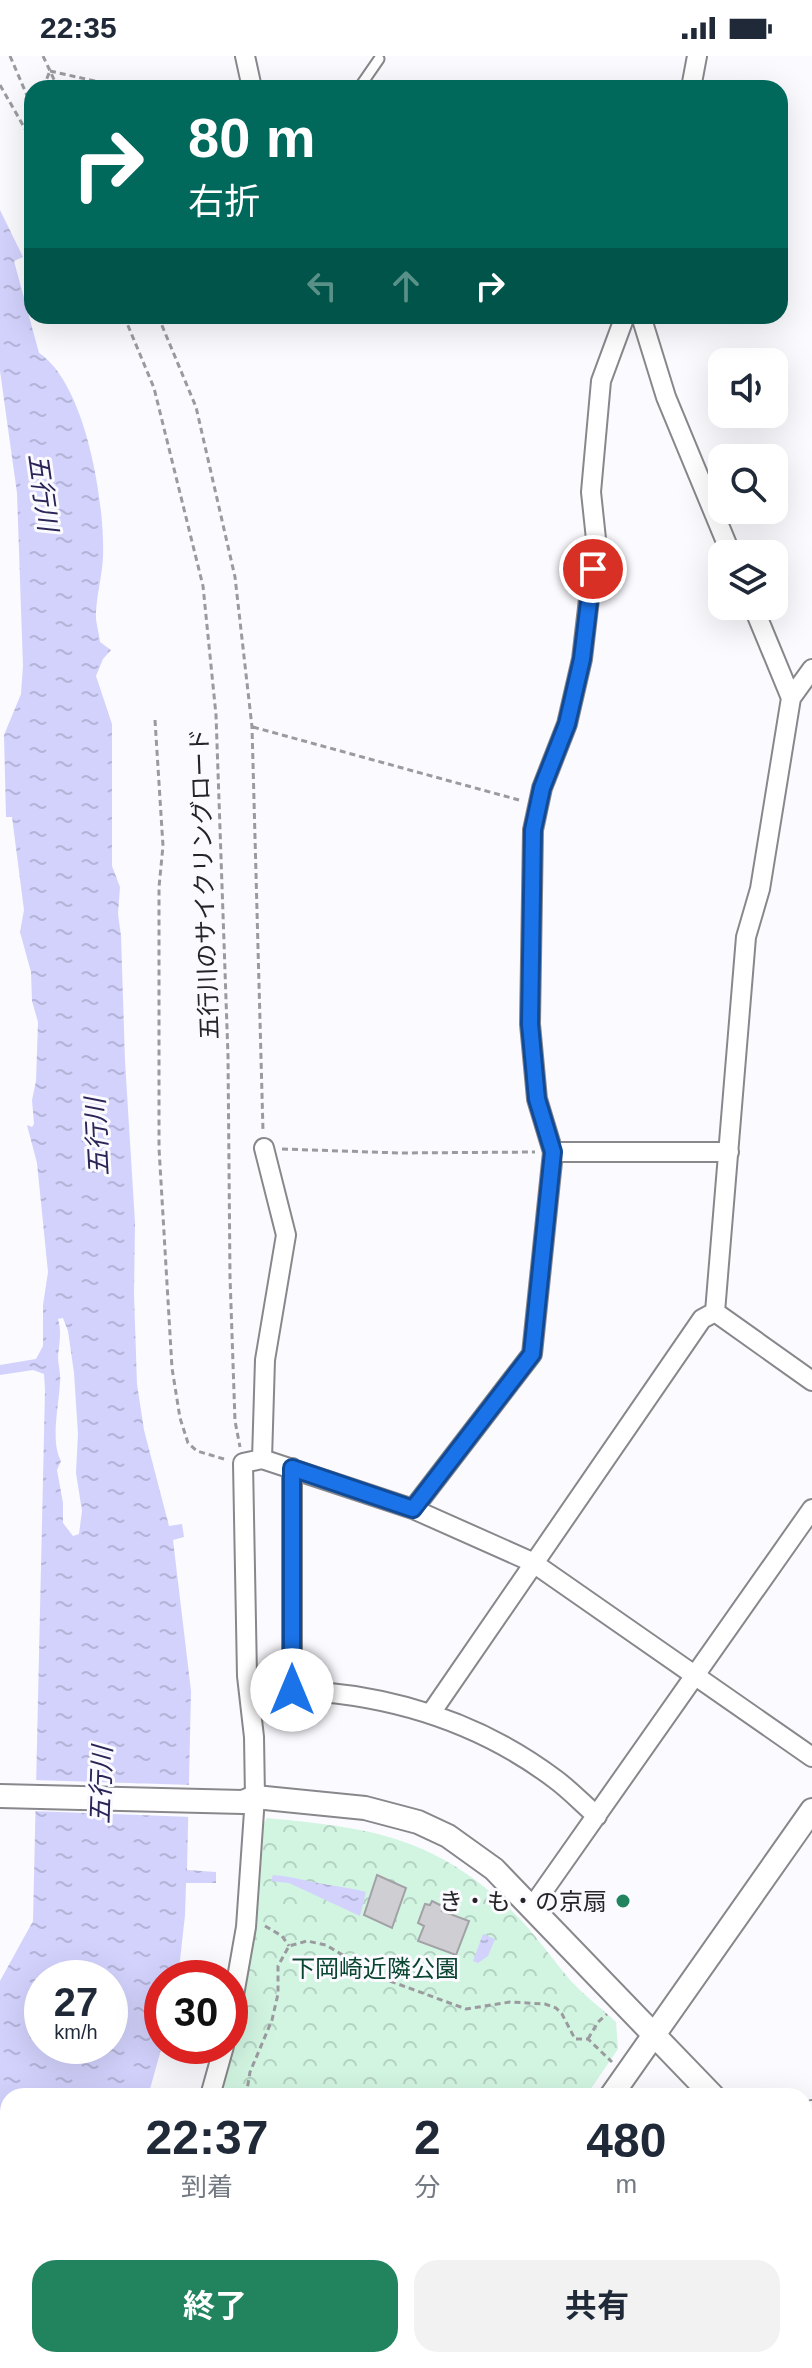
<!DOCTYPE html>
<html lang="ja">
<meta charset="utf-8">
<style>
body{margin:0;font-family:Helvetica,"Noto Sans JP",sans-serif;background:#f2f2f3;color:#1f2937;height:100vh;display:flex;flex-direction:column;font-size:30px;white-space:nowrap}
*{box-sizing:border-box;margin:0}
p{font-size:26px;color:#747a83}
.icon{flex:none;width:44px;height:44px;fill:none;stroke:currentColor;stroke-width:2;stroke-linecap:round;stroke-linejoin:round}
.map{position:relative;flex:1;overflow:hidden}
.details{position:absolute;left:0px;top:2032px;width:812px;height:280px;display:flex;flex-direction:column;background:#fff;border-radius:24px 24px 0 0;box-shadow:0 8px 32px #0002}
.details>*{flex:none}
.top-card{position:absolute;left:24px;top:24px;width:764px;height:244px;border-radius:24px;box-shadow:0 8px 32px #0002;background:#00695c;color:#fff;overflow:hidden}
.buttons{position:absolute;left:708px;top:292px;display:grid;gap:16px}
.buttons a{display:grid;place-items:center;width:80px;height:80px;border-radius:16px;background:#fff;box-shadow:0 8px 32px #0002;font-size:40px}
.speed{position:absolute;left:24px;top:1904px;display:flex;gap:16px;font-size:40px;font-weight:700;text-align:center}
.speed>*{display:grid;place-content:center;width:104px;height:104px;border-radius:50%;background:#fff;box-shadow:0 8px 32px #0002;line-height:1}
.speed small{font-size:20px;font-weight:400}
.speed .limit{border:12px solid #d22;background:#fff;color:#111}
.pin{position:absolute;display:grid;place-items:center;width:68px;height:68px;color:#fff;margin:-34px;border:4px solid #fff;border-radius:50%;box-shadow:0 2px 8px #0007}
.me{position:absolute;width:88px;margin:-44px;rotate:0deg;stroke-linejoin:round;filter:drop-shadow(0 0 6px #0008)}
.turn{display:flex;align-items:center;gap:28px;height:168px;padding:0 32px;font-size:36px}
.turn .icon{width:104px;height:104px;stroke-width:2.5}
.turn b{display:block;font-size:56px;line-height:68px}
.lanes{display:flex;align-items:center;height:76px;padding:0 32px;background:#0003;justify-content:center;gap:40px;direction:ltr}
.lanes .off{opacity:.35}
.eta{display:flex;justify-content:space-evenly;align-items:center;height:136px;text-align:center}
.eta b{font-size:48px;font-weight:700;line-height:56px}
.action{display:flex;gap:16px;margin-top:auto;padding:16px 32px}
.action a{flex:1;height:92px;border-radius:24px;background:#21845e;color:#fff;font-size:32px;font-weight:700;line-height:92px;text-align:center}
.action a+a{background:#f2f2f3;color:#1f2937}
.status{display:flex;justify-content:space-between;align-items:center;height:56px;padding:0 40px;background:#fff;direction:ltr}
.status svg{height:22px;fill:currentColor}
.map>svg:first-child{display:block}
.park{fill:url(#park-crowns)}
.water{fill:url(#water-ripples);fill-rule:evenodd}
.pier{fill:#fafaff}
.building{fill:#ceced3;stroke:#a1a1a6;stroke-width:2}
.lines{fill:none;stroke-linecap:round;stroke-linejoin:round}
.service-casing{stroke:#88888c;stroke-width:13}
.minor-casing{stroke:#88888c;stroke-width:22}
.tertiary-casing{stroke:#88888c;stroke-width:26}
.path{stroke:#9b9b9f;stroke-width:3;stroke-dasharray:6 4;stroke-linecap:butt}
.service{stroke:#fff;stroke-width:9}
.minor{stroke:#fff;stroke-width:18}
.tertiary{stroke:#fff;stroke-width:22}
.route-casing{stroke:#114b97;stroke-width:20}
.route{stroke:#1a73e8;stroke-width:14}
.poi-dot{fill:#21845e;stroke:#fafaff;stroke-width:3}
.labels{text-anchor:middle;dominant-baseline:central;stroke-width:6;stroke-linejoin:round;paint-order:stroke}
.street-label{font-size:24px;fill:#252527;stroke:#fafaff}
.poi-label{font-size:24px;fill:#252527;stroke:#fafaff;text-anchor:end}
.park-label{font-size:24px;fill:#09452f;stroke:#fafaff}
.water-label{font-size:26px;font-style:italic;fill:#2a2457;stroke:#fafaff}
</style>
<div class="status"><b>22:35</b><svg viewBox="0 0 49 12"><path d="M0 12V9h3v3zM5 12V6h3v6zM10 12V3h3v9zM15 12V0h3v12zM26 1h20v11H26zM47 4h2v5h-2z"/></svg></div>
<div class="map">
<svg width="812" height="2312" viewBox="0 0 812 2312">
<defs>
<pattern id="park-crowns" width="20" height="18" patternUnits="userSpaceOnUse" patternTransform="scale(2)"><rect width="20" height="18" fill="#d2f5e2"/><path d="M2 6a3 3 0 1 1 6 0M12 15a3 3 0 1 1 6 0" fill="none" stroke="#b4d2c2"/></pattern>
<pattern id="water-ripples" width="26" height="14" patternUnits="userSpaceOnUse" patternTransform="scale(2)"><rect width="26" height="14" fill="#d2d2fd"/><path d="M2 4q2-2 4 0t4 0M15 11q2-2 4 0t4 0" fill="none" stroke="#b4b4d9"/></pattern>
</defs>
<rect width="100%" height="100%" fill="#fafaff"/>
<path class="park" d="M 267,1762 C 371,1772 433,1780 512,1855 C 534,1876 551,1902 571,1925 C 585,1940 601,1952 616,1966 L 618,1993 L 586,2040 L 217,2040 L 254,1863 L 260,1774 Z
M 144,2304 L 403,2304 L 398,2312 L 161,2312 Z"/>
<path class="water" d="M 0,154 L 23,201 L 14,205 L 39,297 C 86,328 105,447 103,501 C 102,520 97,537 96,556 C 95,565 99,576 100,586 L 111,594 L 103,603 L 96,620 L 112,668 L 112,810 L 120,831 L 118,858 L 121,880 L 125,1005 L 135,1167 L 134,1239 L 137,1328 L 144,1374 L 169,1470 L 182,1468 L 184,1481 L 173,1484 L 191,1635 L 187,1814 L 216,1816 L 216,1827 L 186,1827 L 185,1859 L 178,1922 L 162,1922 L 162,1990 L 148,2040 L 8,2040 L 8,2304 L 41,2304 L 36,2312 L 0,2312 L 0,1925 L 33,1865 L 45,1334 L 44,1318 L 33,1314 L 0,1319 L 0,1309 L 36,1303 L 43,1290 L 43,1249 L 48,1216 L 37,1107 L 27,1069 L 32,1071 L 34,1068 L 32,1044 L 36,1025 L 38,966 L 32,945 L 31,916 L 20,876 L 24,854 L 12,761 L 6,761 L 4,679 L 21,638 L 23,610 L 17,437 L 0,315 ZM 63,1262 L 68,1275 L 74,1317 L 78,1378 L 76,1417 L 82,1455 L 79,1478 L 73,1480 L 63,1467 L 63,1447 L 57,1414 L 61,1405 C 50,1385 59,1350 60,1326 C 61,1317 58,1309 58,1301 C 59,1288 62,1276 58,1263 ZM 42,1922 L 110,1922 L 110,1990 L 42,1990 Z
M 273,1819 C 287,1820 299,1823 313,1826 C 331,1830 348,1831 366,1836 L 360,1860 L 289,1827 L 271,1825 Z
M 483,1878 L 495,1883 L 488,1900 L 478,1907 L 473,1905 Z
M 287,2304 L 364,2304 L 358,2312 L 288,2312 Z"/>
<path class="pier" d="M 33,1724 L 193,1729 L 192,1761 L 32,1755 Z"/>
<path class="building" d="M 377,1819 L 406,1832 L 392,1872 L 364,1859 Z
M 432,1845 L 444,1851 L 442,1855 L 469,1865 L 456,1899 L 418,1885 L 424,1870 L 418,1867 L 425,1848 L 430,1849 Z
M 509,2304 L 619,2304 L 613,2312 L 521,2312 Z
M 712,2304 L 749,2304 L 744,2312 L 722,2312 Z"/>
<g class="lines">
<g class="service-casing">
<path id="service" d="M 359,32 L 379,3"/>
</g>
<g class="minor-casing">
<path id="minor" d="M 245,0 L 252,32
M 691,32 L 697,0
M 641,260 L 666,341 L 731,498
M 753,550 L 791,642
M 553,1096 L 537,1043 L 530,968 L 533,774 L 542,732 L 567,668 L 582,603 L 596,483 L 591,436 L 601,325 L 625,260
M 715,1256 L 746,881 L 760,833 L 791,642 L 812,613
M 715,1256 L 812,1325
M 262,1403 L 265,1304 L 286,1179 L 264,1092
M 292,1412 L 292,1634 C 387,1638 478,1665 555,1723 C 570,1734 583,1748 597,1760
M 413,1453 L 532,1298 L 553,1096 L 729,1096
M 431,1657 L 702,1263 L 715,1256
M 532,1851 L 812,1453
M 230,1962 L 246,1871 L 255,1741 L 254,1681 L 247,1620 L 243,1407 L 262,1403 L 413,1453 L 532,1506 L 812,1701
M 210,2040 L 224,1990
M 804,2065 L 812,2054
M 448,2304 L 466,2312
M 798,2304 L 810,2312
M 80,2312 L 84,2304
M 126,2312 L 130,2304 L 147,2312
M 631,2312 L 636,2304"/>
</g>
<g class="tertiary-casing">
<path id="tertiary" d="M 0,1740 L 243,1746 L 255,1741 L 365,1752 L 418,1766 L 448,1780 L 494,1813 L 713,2040
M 611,2040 L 812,1754
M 804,2137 L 812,2145
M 425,2312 L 431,2304"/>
</g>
<path class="path" d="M 10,0 L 32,51
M 43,0 L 58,32
M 50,15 L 126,32
M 0,29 L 32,85
M 47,32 L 45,27 L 50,15
M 124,260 L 154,332 L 203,530 L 216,659 L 228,1000 L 230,1221 L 235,1365 L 240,1391
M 158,260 L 196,351 L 235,521 L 252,671 L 263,1075
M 155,664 L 163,790 L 159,831 L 159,1092 L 172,1312 L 180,1362 L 188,1387 L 197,1395 L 224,1403
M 253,671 L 519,744
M 282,1093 L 400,1097 L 535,1096
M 265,1870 L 282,1880 L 289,1890
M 588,1983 L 598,1966 L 607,1958
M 246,2040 L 250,2016 L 272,1964 L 278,1938 L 278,1910 L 289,1890 L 307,1885 L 326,1889 L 379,1921 L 466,1953 L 510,1946 L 545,1948 L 556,1952 L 562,1958 L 575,1983 L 588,1983 L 612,2006
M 215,2304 L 233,2312
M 165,2307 L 177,2312
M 261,2312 L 266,2304"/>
<use href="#service" class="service"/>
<use href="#minor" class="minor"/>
<use href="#tertiary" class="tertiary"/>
</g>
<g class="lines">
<g class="route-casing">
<path id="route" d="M 292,1634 L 292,1412 L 413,1453 L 532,1298 L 553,1096 L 537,1043 L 530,968 L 533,774 L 542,732 L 567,668 L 582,603 L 593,513"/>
</g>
<use href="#route" class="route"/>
</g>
<circle class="poi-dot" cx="623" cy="1845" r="8"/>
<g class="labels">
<g class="street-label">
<text transform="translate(204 828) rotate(-92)">五行川のサイクリングロード</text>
</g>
<g class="poi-label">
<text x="607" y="1845">き・も・の京扇</text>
</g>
<g class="park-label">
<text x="375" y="1912">下岡崎近隣公園</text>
</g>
<g class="water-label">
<text transform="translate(43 436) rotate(82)">五行川</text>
<text transform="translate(97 1081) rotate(-93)">五行川</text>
<text transform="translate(101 1729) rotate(-88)">五行川</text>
</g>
</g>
</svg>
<div class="buttons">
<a><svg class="icon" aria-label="sound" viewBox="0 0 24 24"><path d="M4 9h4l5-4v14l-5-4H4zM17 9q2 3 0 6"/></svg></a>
<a><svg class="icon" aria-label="search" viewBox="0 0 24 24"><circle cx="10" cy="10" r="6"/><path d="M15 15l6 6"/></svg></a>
<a><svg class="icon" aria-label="layers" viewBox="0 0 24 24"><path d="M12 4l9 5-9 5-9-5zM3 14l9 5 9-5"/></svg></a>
</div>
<div class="speed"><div>27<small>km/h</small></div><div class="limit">30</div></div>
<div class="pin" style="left:593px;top:513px;background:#d93025"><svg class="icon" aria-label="arrive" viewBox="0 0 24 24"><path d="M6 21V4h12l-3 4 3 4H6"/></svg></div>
<svg class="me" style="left:292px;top:1634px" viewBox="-20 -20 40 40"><circle r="19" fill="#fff"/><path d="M0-13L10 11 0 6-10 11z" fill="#1a73e8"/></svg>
<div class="top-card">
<div class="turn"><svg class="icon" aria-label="right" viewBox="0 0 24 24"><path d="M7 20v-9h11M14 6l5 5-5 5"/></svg><div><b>80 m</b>右折</div></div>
<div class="lanes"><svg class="icon off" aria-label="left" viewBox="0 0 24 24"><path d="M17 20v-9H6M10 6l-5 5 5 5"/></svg><svg class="icon off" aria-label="ahead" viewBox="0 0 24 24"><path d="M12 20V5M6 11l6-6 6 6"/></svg><svg class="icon" aria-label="right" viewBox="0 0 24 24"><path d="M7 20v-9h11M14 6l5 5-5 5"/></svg></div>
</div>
<section class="details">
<div class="eta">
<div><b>22:37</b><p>到着</p></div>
<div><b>2</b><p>分</p></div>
<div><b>480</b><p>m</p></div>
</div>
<div class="action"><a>終了</a><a>共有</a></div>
</section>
</div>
